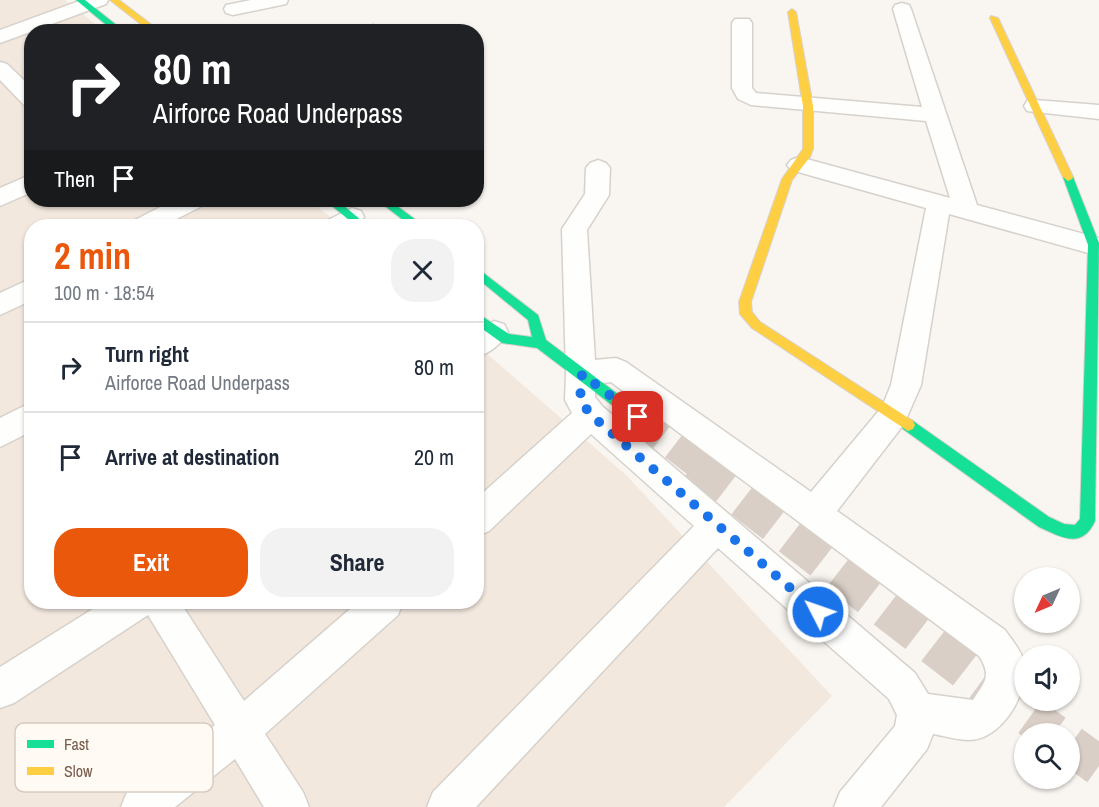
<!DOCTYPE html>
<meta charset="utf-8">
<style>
body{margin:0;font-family:"Archivo Narrow",sans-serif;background:#f2f2f3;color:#1f2937;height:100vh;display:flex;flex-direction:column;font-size:22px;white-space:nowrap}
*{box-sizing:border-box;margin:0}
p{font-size:20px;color:#747a83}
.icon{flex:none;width:33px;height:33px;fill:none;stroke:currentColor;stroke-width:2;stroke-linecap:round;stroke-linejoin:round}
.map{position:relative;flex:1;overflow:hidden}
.sheet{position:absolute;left:24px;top:219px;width:460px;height:390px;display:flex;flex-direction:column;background:#fff;border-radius:24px;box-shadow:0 2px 4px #0004}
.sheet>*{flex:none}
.banner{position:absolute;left:24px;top:24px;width:460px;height:183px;border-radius:24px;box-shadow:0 2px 4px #0004;background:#202124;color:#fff;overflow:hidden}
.needle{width:39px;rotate:226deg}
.buttons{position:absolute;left:1014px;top:567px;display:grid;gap:12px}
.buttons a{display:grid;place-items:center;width:66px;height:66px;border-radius:50%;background:#fff;box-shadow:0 2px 4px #0004;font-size:30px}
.pin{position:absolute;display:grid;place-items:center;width:51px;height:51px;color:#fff;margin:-26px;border-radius:12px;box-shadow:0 3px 9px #0006}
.me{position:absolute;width:66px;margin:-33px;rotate:311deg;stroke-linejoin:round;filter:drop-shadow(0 0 4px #0008)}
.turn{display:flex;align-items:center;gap:21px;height:126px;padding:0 30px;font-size:27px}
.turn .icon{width:78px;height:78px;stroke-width:2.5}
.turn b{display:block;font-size:42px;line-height:51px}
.then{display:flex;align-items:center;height:57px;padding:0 30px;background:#0003;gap:12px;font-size:22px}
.round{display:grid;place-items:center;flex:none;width:63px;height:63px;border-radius:24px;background:#f2f2f3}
.overview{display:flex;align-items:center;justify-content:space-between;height:102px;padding:0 30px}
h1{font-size:36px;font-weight:800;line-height:45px;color:#ea580c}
.cta{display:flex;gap:12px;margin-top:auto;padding:12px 30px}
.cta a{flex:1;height:69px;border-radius:24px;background:#ea580c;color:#fff;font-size:24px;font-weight:800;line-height:69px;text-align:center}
.cta a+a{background:#f2f2f3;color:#1f2937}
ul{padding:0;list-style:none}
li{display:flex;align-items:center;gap:18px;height:90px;padding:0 30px;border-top:2px solid #e0e1e3}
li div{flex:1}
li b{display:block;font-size:22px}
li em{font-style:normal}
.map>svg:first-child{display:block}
.residential{fill:#f2e8de}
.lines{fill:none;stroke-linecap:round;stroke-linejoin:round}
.secondary-tunnel-far1{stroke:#d9cfc7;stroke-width:31;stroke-dasharray:31 15;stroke-linecap:butt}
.secondary-tunnel{stroke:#d9cfc7;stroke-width:40;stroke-dasharray:40 20;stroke-linecap:butt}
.street-casing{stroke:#d7d1cb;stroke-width:3}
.fast-casing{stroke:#d9d2cb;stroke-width:2}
.slow-casing{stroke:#d9d2cb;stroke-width:2}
.street{fill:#fefefd;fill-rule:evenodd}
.fast{fill:#16e098;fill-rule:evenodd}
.slow{fill:#ffcf43;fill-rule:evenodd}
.route{stroke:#1a73e8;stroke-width:10;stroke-dasharray:0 18}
.key{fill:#fffaf3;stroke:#d7cbc1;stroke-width:1.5}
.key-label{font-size:16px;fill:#7a5c4d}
</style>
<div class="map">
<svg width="1099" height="807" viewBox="0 0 1099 807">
<rect width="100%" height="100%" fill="#f9f5f0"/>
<path class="residential" d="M 0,0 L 65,0 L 104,31 L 32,32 L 32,200 L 310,200 L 341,226 L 32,226 L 32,602 L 477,602 L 477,345 L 626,475 L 832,696 L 724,807 L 0,807 Z"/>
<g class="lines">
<path class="secondary-tunnel-far1" d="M 638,417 L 698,463"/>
<path class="secondary-tunnel" d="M 696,462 L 972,675 L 1054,734
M 1070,745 L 1099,766"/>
<g class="street-casing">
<path id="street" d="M 82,0 L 108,0 L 106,4 L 0,43 L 0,30 Z
M 251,0 L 288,0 L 286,4 L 233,15 L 226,13 L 224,9 L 226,5 Z
M 902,3 L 909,5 L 911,9 L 977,205 L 1099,238 L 1099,256 L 949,214 L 921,385 L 904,424 L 837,511 L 1005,630 C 1012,640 1021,650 1024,662 C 1030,692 1002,740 969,740 C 958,740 944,736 933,734 L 927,749 L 881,807 L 834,807 L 840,792 L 895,726 L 897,715 L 889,699 L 718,548 L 476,807 L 427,807 L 433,792 L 694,526 L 591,434 L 489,531 L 477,536 L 477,498 L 572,413 L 565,400 L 566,374 L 562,229 L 585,194 L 586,168 L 590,163 L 598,160 L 606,163 L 610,168 L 609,195 L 587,230 L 595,360 L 616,358 L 626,362 L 811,492 L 882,407 L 891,385 L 926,208 L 791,170 L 787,165 L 791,160 L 799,157 L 950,198 L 926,121 L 751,105 L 738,99 L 732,88 L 732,23 L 735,19 L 749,19 L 752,23 L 752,88 L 756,93 L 922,107 L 893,9 L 895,5 ZM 611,382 L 979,656 C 992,676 985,682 973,700 L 928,694 L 915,673 L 602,406 L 595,397 L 595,384 Z
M 373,25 L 380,27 L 383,31 L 362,32 L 364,28 Z
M 0,62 L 7,64 L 32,88 L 32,106 L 24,105 L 0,80 Z
M 1035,100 L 1099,105 L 1099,119 L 1027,111 L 1024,106 L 1027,101 Z
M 32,174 L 32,192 L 0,206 L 0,188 Z
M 174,200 L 205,200 L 202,206 L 163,226 L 132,226 L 135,220 Z
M 352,208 L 361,211 L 364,217 C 356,231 339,226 325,226 L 328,220 Z
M 32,278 L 32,300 L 0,315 L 0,293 Z
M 494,321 L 504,324 L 508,332 C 501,344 490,353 477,357 L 477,330 Z
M 32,402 L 32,431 L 0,447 L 0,418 Z
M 104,602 L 180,602 L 244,701 L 358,602 L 403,602 L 398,615 L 265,734 L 303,792 L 309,807 L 264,807 L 235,759 L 175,807 L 121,807 L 127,792 L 215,725 L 148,615 L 14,703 L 0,708 L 0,667 Z"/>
</g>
<g class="fast-casing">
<path id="fast" d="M 76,0 L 85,0 L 125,32 L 115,32 Z
M 1068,173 L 1073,177 L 1099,243 L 1095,521 C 1082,550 1061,537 1039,527 L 903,429 L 901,425 L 903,421 L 908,419 L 913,421 L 1049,517 L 1064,524 L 1075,525 L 1080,519 L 1088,245 L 1063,177 Z
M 325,200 L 337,200 L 368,226 L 356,226 Z
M 377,200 L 389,200 L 424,226 L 411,226 Z
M 477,268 L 538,315 L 546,340 L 643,413 L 645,417 L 643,421 L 638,423 L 633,421 L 537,348 L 502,343 L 477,325 L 477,313 L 509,334 L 532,337 L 528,320 L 477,278 Z"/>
</g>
<g class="slow-casing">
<path id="slow" d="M 110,0 L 119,0 L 161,32 L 151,32 Z
M 792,9 L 796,12 L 813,106 L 813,149 L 810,157 L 792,180 L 751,302 L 752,312 L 760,322 L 913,421 L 915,425 L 913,429 L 908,431 L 752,328 L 740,314 L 739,302 L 782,179 L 803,149 L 803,106 L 788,12 Z
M 991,16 L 998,18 L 1073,177 L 1072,179 L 1068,181 L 1063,177 L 990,18 Z"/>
</g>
<use href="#street" class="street"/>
<use href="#fast" class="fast"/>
<use href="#slow" class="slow"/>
</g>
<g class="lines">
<path class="route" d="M 638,417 L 582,374 L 580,400 L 591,415 L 818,612"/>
</g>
<rect x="15" y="723" width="198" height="69" rx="9" class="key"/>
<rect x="27" y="740" width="27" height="8" fill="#16e098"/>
<rect x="27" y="767" width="27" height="8" fill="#ffcf43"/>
<g class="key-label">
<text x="64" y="750">Fast</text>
<text x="64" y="777">Slow</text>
</g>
</svg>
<div class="buttons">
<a><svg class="needle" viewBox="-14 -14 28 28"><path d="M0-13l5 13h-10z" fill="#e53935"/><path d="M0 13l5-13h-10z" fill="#747a83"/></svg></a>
<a><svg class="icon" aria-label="sound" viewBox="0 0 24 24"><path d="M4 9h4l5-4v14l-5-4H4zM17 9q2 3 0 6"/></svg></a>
<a><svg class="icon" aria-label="search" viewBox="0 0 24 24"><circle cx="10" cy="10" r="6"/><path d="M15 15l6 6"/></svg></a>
</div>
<div class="pin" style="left:638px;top:417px;background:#d93025"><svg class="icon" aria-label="arrive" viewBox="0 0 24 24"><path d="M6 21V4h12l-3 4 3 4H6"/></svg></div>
<svg class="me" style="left:818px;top:612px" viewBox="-20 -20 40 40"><circle r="17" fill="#1a73e8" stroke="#fff" stroke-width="3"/><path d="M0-11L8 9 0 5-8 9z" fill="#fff"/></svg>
<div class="banner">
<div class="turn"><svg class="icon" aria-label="right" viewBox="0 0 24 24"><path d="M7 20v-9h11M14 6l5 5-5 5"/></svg><div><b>80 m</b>Airforce Road Underpass</div></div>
<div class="then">Then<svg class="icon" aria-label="arrive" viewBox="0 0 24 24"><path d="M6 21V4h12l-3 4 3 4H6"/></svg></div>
</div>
<section class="sheet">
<div class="overview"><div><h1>2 min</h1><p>100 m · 18:54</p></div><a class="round"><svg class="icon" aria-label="close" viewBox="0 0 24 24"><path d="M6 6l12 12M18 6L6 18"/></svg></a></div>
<ul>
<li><svg class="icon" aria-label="right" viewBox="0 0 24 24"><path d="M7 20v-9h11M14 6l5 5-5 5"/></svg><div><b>Turn right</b><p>Airforce Road Underpass</p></div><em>80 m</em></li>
<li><svg class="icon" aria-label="arrive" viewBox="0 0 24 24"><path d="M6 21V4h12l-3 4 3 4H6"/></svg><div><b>Arrive at destination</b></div><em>20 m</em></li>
</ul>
<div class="cta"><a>Exit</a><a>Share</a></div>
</section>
</div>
